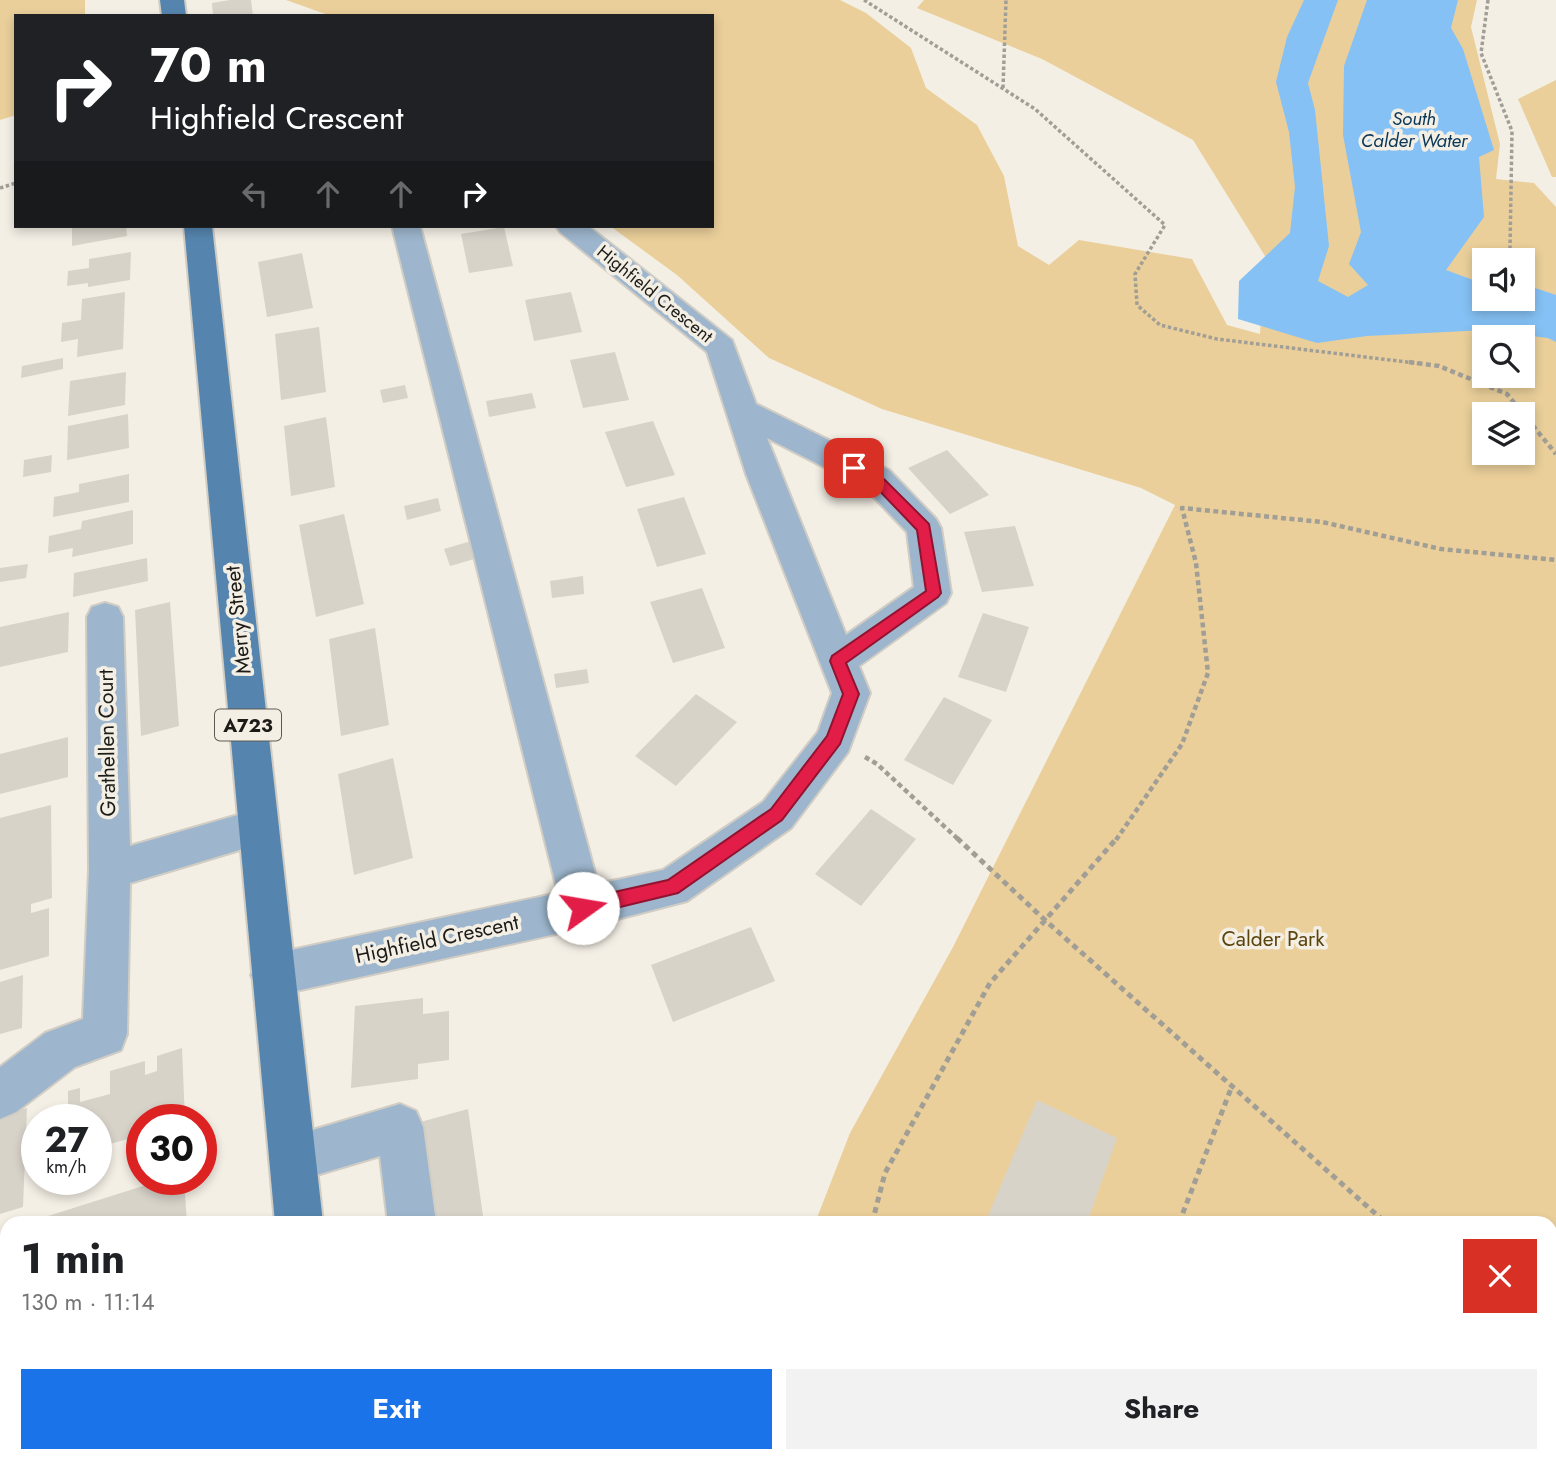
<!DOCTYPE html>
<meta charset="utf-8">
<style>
body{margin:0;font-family:Jost,sans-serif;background:#f2f2f2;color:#202124;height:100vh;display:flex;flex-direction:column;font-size:26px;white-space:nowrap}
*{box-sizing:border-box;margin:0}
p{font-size:23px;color:#757577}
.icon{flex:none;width:38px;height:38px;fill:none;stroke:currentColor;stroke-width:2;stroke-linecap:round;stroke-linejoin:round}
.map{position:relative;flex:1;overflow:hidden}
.side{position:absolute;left:0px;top:1216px;width:1558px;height:247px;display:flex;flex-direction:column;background:#fff;border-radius:21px 21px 0 0;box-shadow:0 4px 10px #0003}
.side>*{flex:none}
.banner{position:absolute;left:14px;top:14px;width:700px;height:214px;border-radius:0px;box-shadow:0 4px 10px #0003;background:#202124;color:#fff;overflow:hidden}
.tools{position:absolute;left:1472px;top:248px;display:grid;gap:14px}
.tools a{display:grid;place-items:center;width:63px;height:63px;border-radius:0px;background:#fff;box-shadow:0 4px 10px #0003;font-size:35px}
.speed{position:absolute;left:21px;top:1104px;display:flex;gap:14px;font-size:35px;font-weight:700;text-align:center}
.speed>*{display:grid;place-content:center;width:91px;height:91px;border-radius:50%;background:#fff;box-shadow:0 4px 10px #0003;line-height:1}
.speed small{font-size:18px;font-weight:400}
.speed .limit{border:10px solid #d22;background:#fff;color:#111}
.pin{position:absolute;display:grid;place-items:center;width:60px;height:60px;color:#fff;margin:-30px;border-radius:14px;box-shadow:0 4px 10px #0006}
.me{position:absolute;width:77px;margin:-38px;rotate:77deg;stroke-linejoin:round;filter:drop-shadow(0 0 5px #0008)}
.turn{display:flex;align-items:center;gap:24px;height:147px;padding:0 21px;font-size:32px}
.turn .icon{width:91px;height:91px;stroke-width:2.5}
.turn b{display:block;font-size:49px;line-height:60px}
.lanes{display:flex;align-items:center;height:66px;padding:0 21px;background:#0003;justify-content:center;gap:35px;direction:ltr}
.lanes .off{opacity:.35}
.round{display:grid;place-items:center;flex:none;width:74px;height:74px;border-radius:0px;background:#f2f2f2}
.overview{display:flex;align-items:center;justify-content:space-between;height:119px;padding:0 21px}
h1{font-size:42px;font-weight:700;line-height:52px}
.button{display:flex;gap:14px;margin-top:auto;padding:14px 21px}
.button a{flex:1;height:80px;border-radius:0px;background:#1a73e8;color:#fff;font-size:28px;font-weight:700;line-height:80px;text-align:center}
.button a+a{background:#f2f2f2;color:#202124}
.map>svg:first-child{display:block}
.green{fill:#eacf9a;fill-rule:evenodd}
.water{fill:#85c1f4}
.building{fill:#d8d3c9}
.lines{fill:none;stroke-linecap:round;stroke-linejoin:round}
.minor-casing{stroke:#d1cdc4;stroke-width:4}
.major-casing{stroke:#d1cdc4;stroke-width:4}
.path-far2{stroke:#a19e96;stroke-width:3.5;stroke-dasharray:3.5 2.5;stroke-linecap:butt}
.path-far1{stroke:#a19e96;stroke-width:4.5;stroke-dasharray:5 3.5;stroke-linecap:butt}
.path{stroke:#a19e96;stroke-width:5;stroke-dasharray:6 4.5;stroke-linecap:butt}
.minor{fill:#9db6cd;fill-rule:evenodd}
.major{fill:#5585ae;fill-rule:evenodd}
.route{fill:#e11d48;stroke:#92132f;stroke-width:2}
.labels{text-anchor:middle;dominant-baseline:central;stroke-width:7;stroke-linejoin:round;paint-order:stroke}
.far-street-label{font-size:18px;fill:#1c1b17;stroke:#f4efe5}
.far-water-label{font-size:19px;font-style:italic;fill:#083758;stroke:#f4efe5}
.shield{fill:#f4efe5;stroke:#5d5b55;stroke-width:2}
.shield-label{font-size:19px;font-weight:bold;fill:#1c1b17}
.street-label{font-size:21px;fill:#1c1b17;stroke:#f4efe5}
.park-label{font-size:21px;fill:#5b430c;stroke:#f4efe5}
</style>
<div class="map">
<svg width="1556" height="1462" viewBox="0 0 1556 1462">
<rect width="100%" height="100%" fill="#f4efe5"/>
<path class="green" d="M 0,0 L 85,0 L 85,16 L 16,16 L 16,115 L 0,120 Z
M 286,0 L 840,0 L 866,13 L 911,48 L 926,88 L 977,125 L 1004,176 L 1018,246 L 1049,265 L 1079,240 L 1192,259 L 1227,325 L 1260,334 L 1265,256 L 1193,140 L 1042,59 L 917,8 L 924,0 L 1477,0 L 1471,27 L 1500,144 L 1496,179 L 1534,183 L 1556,207 L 1556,1462 L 710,1462 L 713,1456 L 1550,1456 L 1550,1223 L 815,1223 L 850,1133 L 953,947 L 1175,505 L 1141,488 L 882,409 L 769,358 L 677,275 L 610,226 L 712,226 L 712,16 L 331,16 ZM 1484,261 L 1522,261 L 1522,299 L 1484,299 ZM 1484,338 L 1522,338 L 1522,376 L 1484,376 ZM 1484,415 L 1522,415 L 1522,453 L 1484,453 Z
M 1556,80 L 1556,177 L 1552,177 L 1518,99 Z"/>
<path class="water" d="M 1304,0 L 1338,0 L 1308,83 L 1315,110 L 1329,246 L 1318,281 L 1348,297 L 1368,285 L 1349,264 L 1361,232 L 1343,135 L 1344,66 L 1367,0 L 1458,0 L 1451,28 L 1463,49 L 1494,150 L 1479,157 L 1484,217 L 1446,270 L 1484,284 L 1484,299 L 1522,299 L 1523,284 L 1556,295 L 1556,342 L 1548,338 L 1485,330 L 1367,336 L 1317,343 L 1238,319 L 1239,281 L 1290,233 L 1295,187 L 1289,132 L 1276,82 L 1287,37 Z"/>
<path class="building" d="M 230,0 L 251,0 L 253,16 L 213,16 L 212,3 Z
M 72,226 L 126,226 L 127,236 L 72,246 Z
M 504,227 L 513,266 L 469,273 L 461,234 Z
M 131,252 L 130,280 L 88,287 L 88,283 L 67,286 L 68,271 L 89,268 L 89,259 Z
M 302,253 L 313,308 L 267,317 L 258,262 Z
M 125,292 L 123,349 L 77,357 L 78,339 L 61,342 L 62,323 L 81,320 L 82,299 Z
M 571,292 L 582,332 L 534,341 L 525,300 Z
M 319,327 L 326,392 L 281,400 L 275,334 Z
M 615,352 L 629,400 L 583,408 L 570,360 Z
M 63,358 L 63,369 L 21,378 L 22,366 Z
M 126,372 L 125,405 L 68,416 L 70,381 Z
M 405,385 L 408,398 L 383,403 L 380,390 Z
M 532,393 L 536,408 L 489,417 L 486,401 Z
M 128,414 L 129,448 L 67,460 L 68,426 Z
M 326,417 L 335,487 L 291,496 L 284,426 Z
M 653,421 L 675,475 L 626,487 L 605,432 Z
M 947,450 L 989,495 L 950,514 L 908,468 Z
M 52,455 L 51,472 L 23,477 L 24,460 Z
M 129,474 L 129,502 L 53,517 L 54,497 L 79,492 L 79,484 Z
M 684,497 L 706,554 L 657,567 L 637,509 Z
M 438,498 L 441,511 L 407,520 L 404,506 Z
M 133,510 L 133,544 L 72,557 L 73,548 L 48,553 L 49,536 L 81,529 L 82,521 Z
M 344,514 L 364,604 L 316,617 L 299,525 Z
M 1015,526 L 1034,586 L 982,592 L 964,532 Z
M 471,541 L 478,558 L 450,566 L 444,549 Z
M 147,558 L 148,581 L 73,597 L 74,573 Z
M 28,564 L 26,578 L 0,582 L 0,568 Z
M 583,576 L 584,594 L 552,598 L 550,581 Z
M 702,588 L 725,648 L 673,663 L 650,602 Z
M 170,602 L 179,726 L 141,736 L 135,610 Z
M 69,612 L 68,652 L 0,667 L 0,627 Z
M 983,613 L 1029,627 L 1006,692 L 958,677 Z
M 375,628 L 389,725 L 341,736 L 329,639 Z
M 587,669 L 589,683 L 556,688 L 554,674 Z
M 696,694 L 737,722 L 676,786 L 635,756 Z
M 944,697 L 992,720 L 953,785 L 904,760 Z
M 68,737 L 68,777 L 0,794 L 0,754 Z
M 393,758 L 413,858 L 354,875 L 338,774 Z
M 51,805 L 52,898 L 31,904 L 31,913 L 49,908 L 49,956 L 0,970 L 0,818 Z
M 871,809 L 916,839 L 861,906 L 815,874 Z
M 751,927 L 775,981 L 673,1022 L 651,965 Z
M 23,975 L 22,1028 L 0,1034 L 0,982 Z
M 423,998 L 423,1014 L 449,1011 L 449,1060 L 418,1064 L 418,1079 L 351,1088 L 355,1006 Z
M 182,1048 L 185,1120 L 142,1120 L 142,1135 L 96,1148 L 96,1120 L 39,1120 L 68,1111 L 68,1091 L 80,1088 L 80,1102 L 110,1094 L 110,1071 L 145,1061 L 145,1075 L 157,1071 L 157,1056 Z
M 1037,1100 L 1117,1138 L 1087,1223 L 985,1223 Z
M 27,1108 L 23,1207 L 0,1214 L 0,1115 Z
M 468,1109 L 484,1223 L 424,1223 L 413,1124 Z
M 162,1180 L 184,1180 L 187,1223 L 48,1223 L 48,1216 Z
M 7,1277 L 7,1306 L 0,1309 L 0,1279 Z
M 109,1456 L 204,1456 L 204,1462 L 110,1462 Z"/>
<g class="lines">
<g class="minor-casing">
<path id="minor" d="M 392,226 L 420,226 L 598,884 L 663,870 L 763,802 L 818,732 L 832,693 L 746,474 L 707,352 L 560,232 L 556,226 L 588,226 L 732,340 L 756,404 L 889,470 L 936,519 L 941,528 L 951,593 L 946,603 L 859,666 L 870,693 L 848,752 L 791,828 L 687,901 L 583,928 L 273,996 L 258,990 L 251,975 L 258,960 L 273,954 L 558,893 ZM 767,438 L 865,488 L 907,532 L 914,587 L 846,635 Z
M 105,603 L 118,607 L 123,617 L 130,846 L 259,809 L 273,814 L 279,827 L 273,840 L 130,883 L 127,1034 L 121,1050 L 75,1067 L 16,1112 L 0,1119 L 0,1067 L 45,1033 L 83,1019 L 89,870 L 87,617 L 92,607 Z
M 400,1104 L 416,1111 L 423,1127 L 436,1223 L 388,1223 L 380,1156 L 293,1182 L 276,1175 L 269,1158 L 276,1141 Z"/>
</g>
<g class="major-casing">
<path id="major" d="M 160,0 L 184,0 L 186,16 L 162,16 Z
M 184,226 L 212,226 L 323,1223 L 275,1223 Z
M 297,1456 L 351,1456 L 352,1462 L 298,1462 Z"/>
</g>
<path class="path-far2" d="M 864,0 L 1035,109 L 1165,225 L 1135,274 L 1137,305 L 1160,325 L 1217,339 L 1423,364
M 1488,0 L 1481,53 L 1512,131 L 1510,249
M 1003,88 L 1006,0
M 0,188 L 16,183"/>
<path class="path-far1" d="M 1409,362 L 1439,366 L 1507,394 L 1556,454
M 865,757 L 877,764 L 959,840
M 1116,840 L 1182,744 L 1208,673 L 1196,563 L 1182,508 L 1322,522 L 1441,549 L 1556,560"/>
<path class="path" d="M 957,838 L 1046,921 L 1386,1223
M 872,1223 L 885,1173 L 990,983 L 1117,838
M 1179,1223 L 1232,1086
M 1550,1369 L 1556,1373
M 1356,1456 L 1444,1462
M 785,1462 L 788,1456
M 1108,1462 L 1109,1456
M 1114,1462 L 1129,1456"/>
<use href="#minor" class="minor"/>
<use href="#major" class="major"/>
</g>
<path class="route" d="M 854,463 L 881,476 L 929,524 L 941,593 L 938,597 L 846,663 L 859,694 L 840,744 L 782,820 L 678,893 L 583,916 L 577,913 L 574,908 L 577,902 L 583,899 L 668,880 L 771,809 L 827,736 L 843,694 L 830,661 L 832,656 L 926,591 L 917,530 L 872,483 L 849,471 L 847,468 Z"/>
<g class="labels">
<g class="far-street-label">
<text transform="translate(655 294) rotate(39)">Highfield Crescent</text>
</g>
<g class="far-water-label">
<text x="1414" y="118">South<tspan x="1414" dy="22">Calder Water</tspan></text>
</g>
<rect class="shield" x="215" y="709.5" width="66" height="31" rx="5"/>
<g class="shield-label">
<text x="248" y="725">A723</text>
</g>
<g class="street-label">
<text transform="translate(238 620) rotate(-96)">Merry Street</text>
<text transform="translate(107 743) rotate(-91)">Grathellen Court</text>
<text transform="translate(437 939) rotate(-12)">Highfield Crescent</text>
</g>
<g class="park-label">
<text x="1273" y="939">Calder Park</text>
</g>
</g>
</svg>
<div class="tools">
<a><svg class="icon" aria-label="sound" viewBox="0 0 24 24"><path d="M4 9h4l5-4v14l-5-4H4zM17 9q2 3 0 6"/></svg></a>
<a><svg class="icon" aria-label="search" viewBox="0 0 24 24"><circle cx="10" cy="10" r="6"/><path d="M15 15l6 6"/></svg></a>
<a><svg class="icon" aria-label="layers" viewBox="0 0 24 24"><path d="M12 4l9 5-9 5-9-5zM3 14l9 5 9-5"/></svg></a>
</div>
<div class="speed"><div>27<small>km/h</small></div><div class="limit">30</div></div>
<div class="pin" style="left:854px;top:468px;background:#d93025"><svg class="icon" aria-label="arrive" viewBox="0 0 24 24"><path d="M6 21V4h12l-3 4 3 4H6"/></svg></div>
<svg class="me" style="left:583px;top:908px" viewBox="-20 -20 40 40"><circle r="19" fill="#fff"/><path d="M0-13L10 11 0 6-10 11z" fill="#e11d48"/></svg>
<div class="banner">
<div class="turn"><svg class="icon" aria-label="right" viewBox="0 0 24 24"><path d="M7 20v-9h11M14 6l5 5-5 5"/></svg><div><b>70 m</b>Highfield Crescent</div></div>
<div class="lanes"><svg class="icon off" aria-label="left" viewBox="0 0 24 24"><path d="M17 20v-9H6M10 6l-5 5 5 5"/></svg><svg class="icon off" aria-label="ahead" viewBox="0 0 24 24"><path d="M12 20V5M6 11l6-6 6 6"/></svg><svg class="icon off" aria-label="ahead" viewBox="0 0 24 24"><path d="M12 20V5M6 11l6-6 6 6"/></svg><svg class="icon" aria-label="right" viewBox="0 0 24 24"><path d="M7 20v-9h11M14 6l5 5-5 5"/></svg></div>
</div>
<section class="side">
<div class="overview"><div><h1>1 min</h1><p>130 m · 11:14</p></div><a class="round" style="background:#d93025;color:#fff"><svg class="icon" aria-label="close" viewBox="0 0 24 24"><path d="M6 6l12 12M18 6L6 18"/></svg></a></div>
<div class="button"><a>Exit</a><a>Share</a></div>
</section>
</div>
